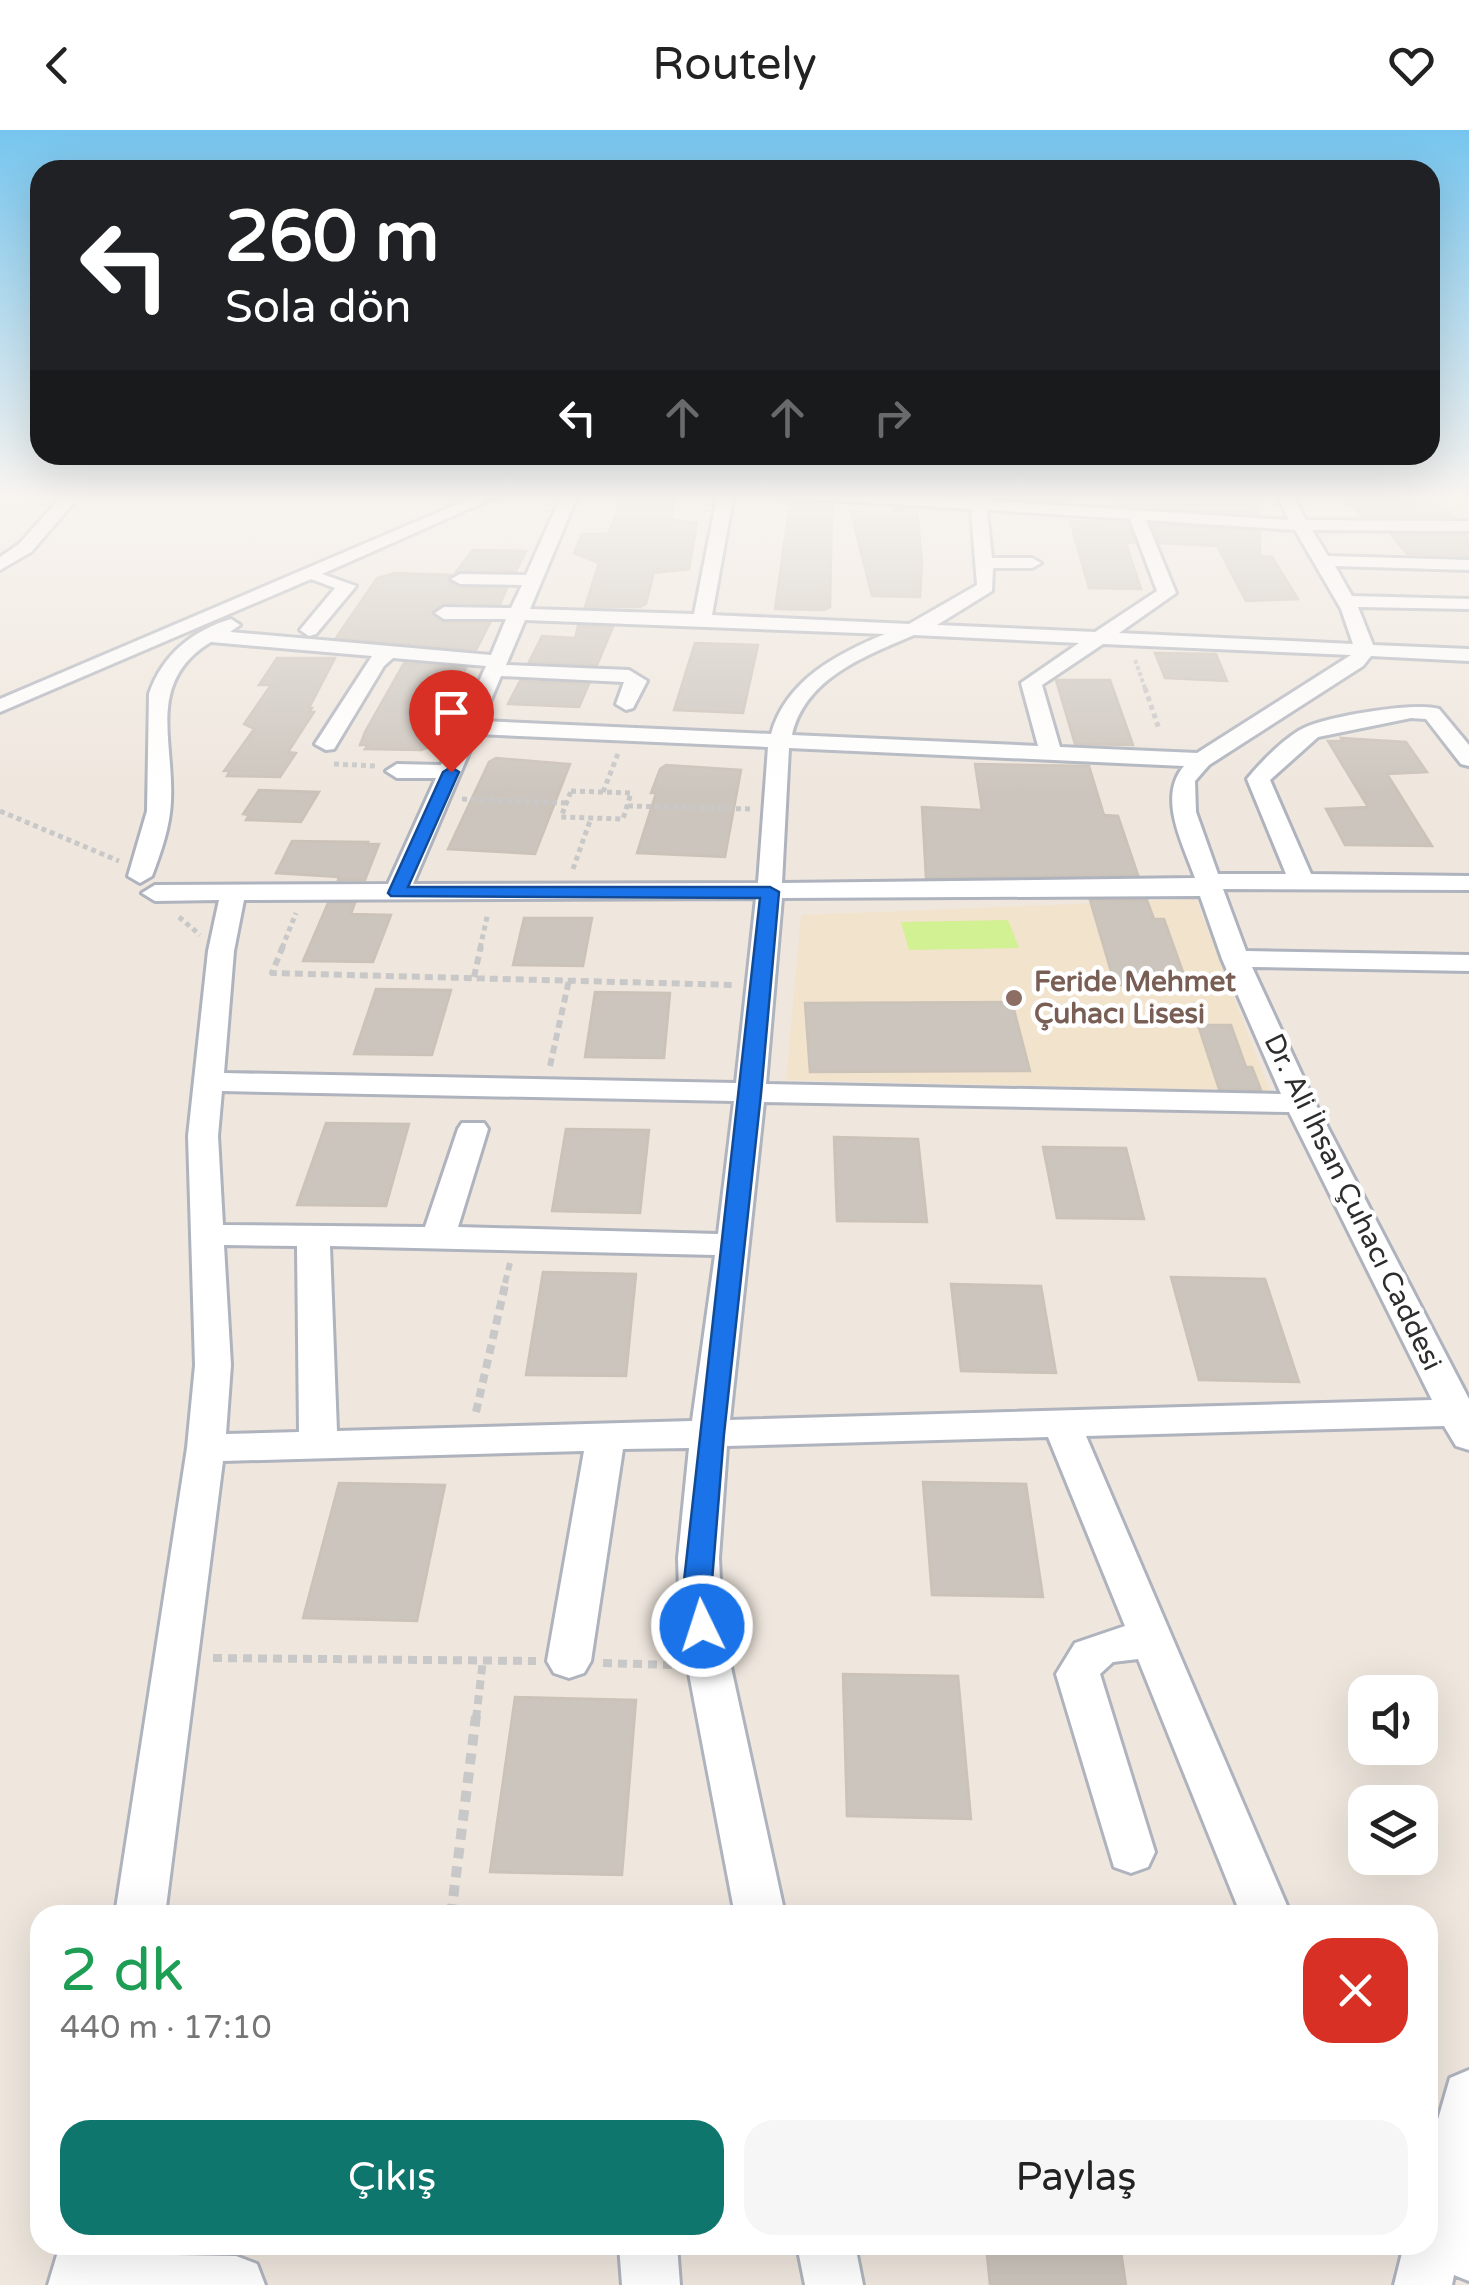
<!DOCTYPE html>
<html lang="tr">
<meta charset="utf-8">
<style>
body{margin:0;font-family:"Varela Round",sans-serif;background:#f6f6f6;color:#222;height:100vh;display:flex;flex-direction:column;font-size:38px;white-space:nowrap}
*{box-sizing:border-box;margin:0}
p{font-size:32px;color:#767676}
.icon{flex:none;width:55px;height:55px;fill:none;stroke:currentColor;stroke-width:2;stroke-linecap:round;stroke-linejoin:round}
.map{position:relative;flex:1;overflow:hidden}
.details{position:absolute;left:30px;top:1775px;width:1408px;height:350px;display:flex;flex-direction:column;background:#fff;border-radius:30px;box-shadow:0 10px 40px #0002}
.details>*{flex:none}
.top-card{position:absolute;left:30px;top:30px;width:1410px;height:305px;border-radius:30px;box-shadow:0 10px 40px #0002;background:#202124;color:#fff;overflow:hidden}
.controls{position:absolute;left:1348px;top:1545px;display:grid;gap:20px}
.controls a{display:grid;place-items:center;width:90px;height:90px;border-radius:20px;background:#fff;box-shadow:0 10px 40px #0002;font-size:50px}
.pin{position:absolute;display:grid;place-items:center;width:85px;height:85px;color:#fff;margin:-102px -42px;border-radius:50% 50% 50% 0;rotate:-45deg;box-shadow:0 0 10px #0007}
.pin .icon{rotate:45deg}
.me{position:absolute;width:110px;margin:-55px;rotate:356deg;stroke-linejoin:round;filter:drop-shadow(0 0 8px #0008)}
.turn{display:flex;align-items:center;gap:35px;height:210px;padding:0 30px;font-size:45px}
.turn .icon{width:130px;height:130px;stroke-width:2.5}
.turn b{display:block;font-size:70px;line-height:85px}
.lanes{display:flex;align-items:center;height:95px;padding:0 30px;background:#0003;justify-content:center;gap:50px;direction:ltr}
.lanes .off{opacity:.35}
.round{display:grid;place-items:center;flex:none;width:105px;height:105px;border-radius:30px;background:#f6f6f6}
.summary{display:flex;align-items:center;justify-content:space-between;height:170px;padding:0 30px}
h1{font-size:60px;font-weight:600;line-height:75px;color:#1e9e55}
.button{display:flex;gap:20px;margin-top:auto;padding:20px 30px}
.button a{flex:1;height:115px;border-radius:30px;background:#0f766e;color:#fff;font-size:40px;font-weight:600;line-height:115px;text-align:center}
.button a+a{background:#f6f6f6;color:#222}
header{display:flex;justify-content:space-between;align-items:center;height:130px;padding:0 30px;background:#fff;font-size:45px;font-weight:600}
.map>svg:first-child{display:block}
.education{fill:#f2e3cd}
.pitch{fill:#d1f192}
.building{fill:#cbc5bd;stroke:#cbc2b8;stroke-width:2.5}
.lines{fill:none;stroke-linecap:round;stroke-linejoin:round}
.minor-casing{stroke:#aeb3bd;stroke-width:6}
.path-far4{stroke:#c8c8c8;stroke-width:4;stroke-dasharray:4 2.5;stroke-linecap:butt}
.path-far3{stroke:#c8c8c8;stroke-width:5;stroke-dasharray:5 4;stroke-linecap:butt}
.path-far2{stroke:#c8c8c8;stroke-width:6;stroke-dasharray:8 5;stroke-linecap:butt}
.path-far1{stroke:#c8c8c8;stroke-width:8;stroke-dasharray:9 6;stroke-linecap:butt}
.path{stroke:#c8c8c8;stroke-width:10;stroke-dasharray:11 8;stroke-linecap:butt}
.minor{fill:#fff;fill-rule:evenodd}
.route{fill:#1a73e8;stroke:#114b97;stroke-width:2.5}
.education-dot{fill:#8d6e63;stroke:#fff;stroke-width:4}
.labels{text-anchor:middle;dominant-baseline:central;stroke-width:9;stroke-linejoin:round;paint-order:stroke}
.education-label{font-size:28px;font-weight:bold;fill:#785e54;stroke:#fff;text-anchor:start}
.street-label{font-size:28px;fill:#2d2d2d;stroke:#fff}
</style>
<header><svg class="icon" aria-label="back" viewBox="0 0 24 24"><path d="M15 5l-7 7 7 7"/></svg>Routely<svg class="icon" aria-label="heart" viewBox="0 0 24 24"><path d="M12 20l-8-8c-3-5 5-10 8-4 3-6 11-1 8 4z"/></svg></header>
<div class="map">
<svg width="1469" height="2155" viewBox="0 0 1469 2155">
<rect width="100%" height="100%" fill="#efe7de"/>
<path class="education" d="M 1196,769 L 1270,961 L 786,950 L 801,785 Z"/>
<path class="pitch" d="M 1008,790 L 1019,818 L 909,820 L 901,792 Z"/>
<path class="building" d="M 673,362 L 676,364 L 671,389 L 697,393 L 689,439 L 654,443 L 646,474 L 640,477 L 585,477 L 599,433 L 574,423 L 582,404 L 608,404 L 625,363 Z
M 1182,362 L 1256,368 L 1259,384 L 1115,375 L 1116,365 L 1182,369 Z
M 1343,363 L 1431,365 L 1455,387 L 1361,387 Z
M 790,372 L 832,375 L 830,477 L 824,480 L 775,479 Z
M 895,378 L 917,379 L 922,433 L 920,467 L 872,466 L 851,382 L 892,383 Z
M 1070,391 L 1127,393 L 1135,413 L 1126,413 L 1141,459 L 1089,458 Z
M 1152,394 L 1260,401 L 1260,426 L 1272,427 L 1298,469 L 1246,471 L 1217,416 L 1160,413 Z
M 1391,404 L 1467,405 L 1469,426 L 1407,424 Z
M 473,420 L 526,421 L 516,441 L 455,443 Z
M 395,443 L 451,445 L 447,450 L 460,458 L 507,458 L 500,474 L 444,473 L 431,482 L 444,493 L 490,493 L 476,520 L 336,508 L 377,448 Z
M 578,496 L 613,497 L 597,535 L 529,532 L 542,506 L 575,508 Z
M 695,513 L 758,515 L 743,583 L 674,580 Z
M 1155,523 L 1216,524 L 1227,551 L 1165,548 Z
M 277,528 L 335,528 L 309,578 L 312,578 L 309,582 L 314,582 L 288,622 L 296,623 L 280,647 L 227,646 L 230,641 L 224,641 L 254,599 L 244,594 L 271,555 L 259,555 Z
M 404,533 L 466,538 L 429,617 L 421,620 L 365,619 L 368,615 L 360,615 L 365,602 Z
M 1056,550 L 1110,550 L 1133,615 L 1075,614 Z
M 520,551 L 589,554 L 579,577 L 508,574 Z
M 1341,608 L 1406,612 L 1427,642 L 1387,644 L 1432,716 L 1345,715 L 1326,679 L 1368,677 L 1328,611 L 1343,611 Z
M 496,628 L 570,634 L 535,724 L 448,719 L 489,632 Z
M 975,634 L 1089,636 L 1104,685 L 1118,686 L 1138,745 L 926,748 L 922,677 L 982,680 Z
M 666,635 L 741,640 L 725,727 L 637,723 L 656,663 L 651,663 L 660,639 Z
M 259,660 L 319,662 L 301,692 L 246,690 L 249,685 L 243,684 Z
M 292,711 L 368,712 L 367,714 L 379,714 L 365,750 L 338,750 L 339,747 L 276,743 Z
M 1090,770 L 1147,770 L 1154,789 L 1164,789 L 1188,856 L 1115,855 Z
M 328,773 L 355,773 L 351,784 L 391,785 L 373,832 L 303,831 Z
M 524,788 L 592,788 L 583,836 L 513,835 Z
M 376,859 L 451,860 L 432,925 L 354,924 Z
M 595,862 L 670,863 L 664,928 L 585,927 Z
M 1012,872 L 1030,941 L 810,942 L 805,873 Z
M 1198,895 L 1231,895 L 1246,937 L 1252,937 L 1261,960 L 1219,959 Z
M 326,993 L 409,994 L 386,1076 L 297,1075 Z
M 566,999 L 649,1000 L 640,1083 L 552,1081 Z
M 834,1007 L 918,1009 L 927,1092 L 837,1091 Z
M 1043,1017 L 1126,1018 L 1144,1089 L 1057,1088 Z
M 543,1142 L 636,1144 L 626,1246 L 526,1245 Z
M 1171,1147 L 1265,1149 L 1299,1252 L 1199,1250 Z
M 951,1154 L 1041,1156 L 1056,1243 L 961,1241 Z
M 923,1352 L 1026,1354 L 1043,1467 L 932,1465 Z
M 339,1353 L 445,1355 L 417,1491 L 303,1488 Z
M 843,1544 L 958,1546 L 971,1689 L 847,1686 Z
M 515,1567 L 636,1570 L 622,1745 L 490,1742 Z
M 986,2115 L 1120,2115 L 1126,2155 L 990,2155 Z"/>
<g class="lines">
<g class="minor-casing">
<path id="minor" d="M 66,362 L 83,362 L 31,422 L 0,440 L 0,427 L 19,414 Z
M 486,362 L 507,362 L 322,444 L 356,456 L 316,504 L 309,506 L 300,500 L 335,458 L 311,449 L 0,582 L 0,569 Z
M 563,362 L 579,362 L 530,479 L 694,484 L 718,362 L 734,362 L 712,485 L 909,494 L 977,455 L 971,379 L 777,367 L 769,362 L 852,362 L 972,370 L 974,362 L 990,362 L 988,371 L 1289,390 L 1275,362 L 1291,362 L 1306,390 L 1469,391 L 1469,401 L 1312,400 L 1328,426 L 1469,430 L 1469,440 L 1335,436 L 1352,466 L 1469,469 L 1469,479 L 1358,477 L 1373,515 L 1469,519 L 1469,531 L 1371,526 L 1363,536 L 1209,635 L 1195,651 L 1196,682 L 1218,744 L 1286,744 L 1247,649 C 1260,633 1287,605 1306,597 C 1332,586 1414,572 1439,579 L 1469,615 L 1469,636 L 1461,634 L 1426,589 L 1411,588 L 1318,607 L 1270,650 L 1311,744 L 1469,746 L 1469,760 L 1223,759 L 1246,821 L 1469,825 L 1469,841 L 1252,837 L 1315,973 L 1469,1269 L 1469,1320 L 1456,1316 L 1444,1296 L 1086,1306 L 1291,1785 L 1241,1785 L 1138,1529 L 1113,1532 L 1100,1544 L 1155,1722 L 1148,1737 L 1131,1743 L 1114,1737 L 1056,1544 L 1075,1513 L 1125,1496 L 1048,1307 L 727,1316 L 719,1428 L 722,1496 L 785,1785 L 735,1785 L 680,1496 L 678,1428 L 689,1318 L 623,1319 L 591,1531 L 584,1543 L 569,1548 L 554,1543 L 547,1531 L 584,1321 L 223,1331 L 165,1785 L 115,1785 L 187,1318 L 195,1235 L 188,1006 L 208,821 L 219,770 L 155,771 L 142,763 L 155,755 L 388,754 L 436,648 L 397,648 L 386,641 L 397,634 L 441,635 L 486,536 L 393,528 L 384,536 L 334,619 L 326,620 L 315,614 L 372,526 L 211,512 L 206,515 C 147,555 174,612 171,671 C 170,697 161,722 152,746 L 140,753 L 128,746 L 147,681 L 149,564 C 162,525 193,500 231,489 L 240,495 L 230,502 L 491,525 L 506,489 L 444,489 L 435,483 L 444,477 L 511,478 L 522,455 L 460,454 L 451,449 L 460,444 L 526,445 ZM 987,380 L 1130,389 L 1157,461 L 1095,502 L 937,495 L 992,461 L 993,438 L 1032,438 L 1041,433 L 1032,428 L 992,428 ZM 1146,390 L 1295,400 L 1341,479 L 1353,514 L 1119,503 L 1176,463 ZM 525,490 L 885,504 C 837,524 786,550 771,604 L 482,591 L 501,546 L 624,552 L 616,574 L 626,580 L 633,578 L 647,551 L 629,540 L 506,535 ZM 914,505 L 1079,513 L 1021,553 L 1038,616 L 792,605 C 805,548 865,526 914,505 ZM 1103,514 L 1351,525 L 1197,623 L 1060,617 L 1042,555 ZM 477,604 L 768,617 L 758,753 L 413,754 ZM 789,618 L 1184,636 C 1157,667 1183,714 1195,748 L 782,753 ZM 1200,766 L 1222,829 L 1281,964 L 766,954 L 782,768 ZM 756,768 L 736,953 L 224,943 L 234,821 L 244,770 ZM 222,961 L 734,971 L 718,1104 L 458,1097 L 488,999 L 484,993 L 462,993 L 458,999 L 425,1097 L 223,1095 L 218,1006 ZM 764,972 L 1289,982 L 1432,1270 L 730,1290 ZM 224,1115 L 297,1116 L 299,1302 L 226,1304 L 231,1235 ZM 330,1116 L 715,1125 L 692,1291 L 337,1301 Z
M 1469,1940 L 1469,2151 L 1454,2145 L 1452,2155 L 1394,2155 L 1404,2115 L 1428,2115 L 1428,2024 L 1450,1948 Z
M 60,2115 L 118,2115 L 115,2124 L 236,2126 L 257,2134 L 265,2155 L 48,2155 Z
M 619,2115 L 677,2115 L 680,2155 L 622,2155 Z
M 797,2115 L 855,2115 L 863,2155 L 805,2155 Z"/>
</g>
<path class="path-far4" d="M 1135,530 L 1146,561"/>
<path class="path-far3" d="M 1145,558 L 1159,599
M 334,634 L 376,636
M 571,661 L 631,663 L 623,689 L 561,687 Z
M 603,662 L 619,621
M 462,669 L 565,673
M 628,676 L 751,679
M 0,681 L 119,731
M 573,739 L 591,688
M 179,787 L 200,805
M 282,818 L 296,783
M 480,818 L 488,783"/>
<path class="path-far2" d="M 283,816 L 272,843 L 735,855
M 474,847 L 481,816
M 550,936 L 569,850
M 505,1153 L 510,1133"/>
<path class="path-far1" d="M 476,1282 L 506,1151
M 213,1528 L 536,1531
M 603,1533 L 675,1535
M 476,1589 L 483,1530"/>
<path class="path" d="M 451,1785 L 476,1586"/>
<use href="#minor" class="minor"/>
</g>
<linearGradient id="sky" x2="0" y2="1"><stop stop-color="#76c5ee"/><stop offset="0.55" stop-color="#f8f4f0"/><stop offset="1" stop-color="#f8f4f0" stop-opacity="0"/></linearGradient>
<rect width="1469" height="664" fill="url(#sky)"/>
<path class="route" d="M 451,637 L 459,642 L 408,757 L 770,757 L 779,762 L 761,964 L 724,1304 L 712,1451 L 716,1496 L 712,1504 L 702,1508 L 691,1504 L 687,1496 L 684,1451 L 760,768 L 391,766 L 388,763 L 443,642 Z"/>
<circle class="education-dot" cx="1014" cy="868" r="10"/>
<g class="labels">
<g class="education-label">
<text x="1034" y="852">Feride Mehmet<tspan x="1034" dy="32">Çuhacı Lisesi</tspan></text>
</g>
<g class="street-label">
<text transform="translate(1353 1072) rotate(64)">Dr. Ali İhsan Çuhacı Caddesi</text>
</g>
</g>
</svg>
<div class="controls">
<a><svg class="icon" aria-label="sound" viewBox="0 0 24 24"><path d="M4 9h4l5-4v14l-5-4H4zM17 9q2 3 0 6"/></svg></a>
<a><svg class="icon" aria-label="layers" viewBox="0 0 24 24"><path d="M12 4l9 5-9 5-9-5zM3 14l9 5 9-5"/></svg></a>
</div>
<div class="pin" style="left:451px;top:642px;background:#d93025"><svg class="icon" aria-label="arrive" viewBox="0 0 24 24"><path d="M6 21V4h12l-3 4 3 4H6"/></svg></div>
<svg class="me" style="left:702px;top:1496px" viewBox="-20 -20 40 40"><circle r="17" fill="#1a73e8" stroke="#fff" stroke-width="3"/><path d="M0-11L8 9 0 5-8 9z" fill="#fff"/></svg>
<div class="top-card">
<div class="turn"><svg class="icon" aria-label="left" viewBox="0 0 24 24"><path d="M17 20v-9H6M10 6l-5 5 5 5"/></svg><div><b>260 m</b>Sola dön</div></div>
<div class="lanes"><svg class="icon" aria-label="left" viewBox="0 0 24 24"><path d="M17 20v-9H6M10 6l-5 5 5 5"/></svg><svg class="icon off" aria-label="ahead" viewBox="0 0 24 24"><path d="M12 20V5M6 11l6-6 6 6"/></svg><svg class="icon off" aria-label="ahead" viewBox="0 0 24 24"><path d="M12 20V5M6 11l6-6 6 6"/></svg><svg class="icon off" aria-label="right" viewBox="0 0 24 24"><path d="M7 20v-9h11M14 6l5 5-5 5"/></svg></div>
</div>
<section class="details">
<div class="summary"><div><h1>2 dk</h1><p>440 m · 17:10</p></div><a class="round" style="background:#d93025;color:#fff"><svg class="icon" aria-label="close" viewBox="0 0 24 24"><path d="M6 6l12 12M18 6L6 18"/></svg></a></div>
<div class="button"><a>Çıkış</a><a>Paylaş</a></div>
</section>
</div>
